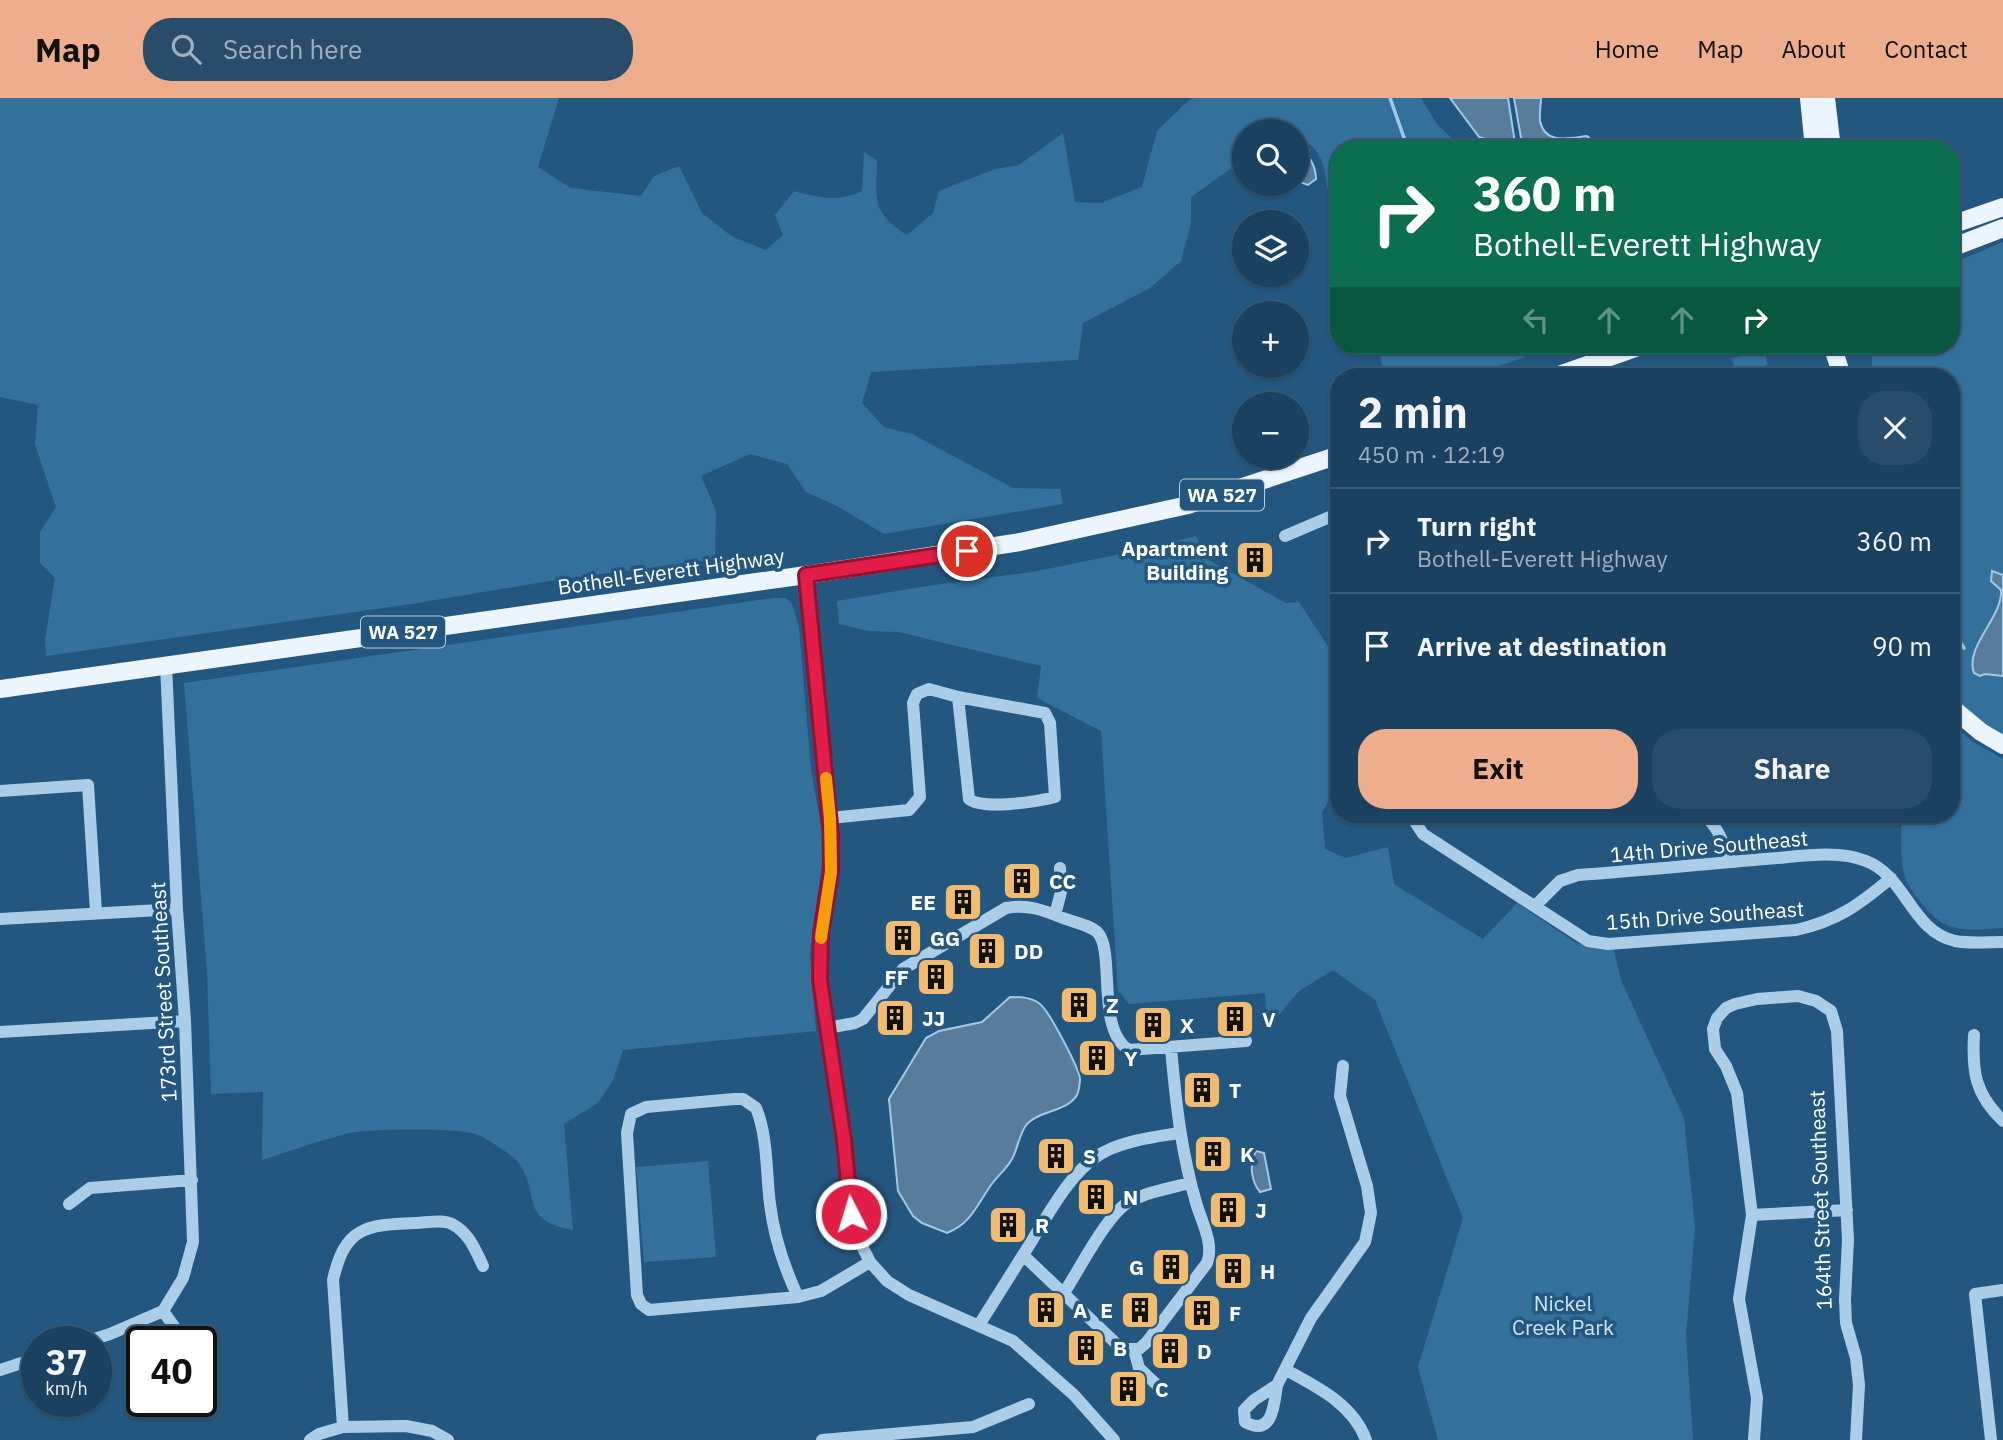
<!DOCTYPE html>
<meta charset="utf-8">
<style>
body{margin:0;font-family:"IBM Plex Sans",sans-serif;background:#284c69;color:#f1f3f6;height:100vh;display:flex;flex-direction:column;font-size:26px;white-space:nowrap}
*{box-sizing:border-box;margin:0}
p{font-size:23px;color:#a0afbd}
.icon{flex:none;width:38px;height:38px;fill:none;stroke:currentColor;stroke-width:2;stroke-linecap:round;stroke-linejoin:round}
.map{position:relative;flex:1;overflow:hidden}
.side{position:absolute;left:1330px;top:270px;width:630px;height:455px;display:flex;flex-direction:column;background:#1b4160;border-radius:28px;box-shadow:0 2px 5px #0004,0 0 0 2px #395a75}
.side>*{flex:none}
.hud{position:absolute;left:1330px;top:42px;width:630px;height:214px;border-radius:28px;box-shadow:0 2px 5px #0004,0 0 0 2px #395a75;background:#0b6e4f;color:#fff;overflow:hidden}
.buttons{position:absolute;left:1232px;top:21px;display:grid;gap:14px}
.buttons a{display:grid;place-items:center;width:77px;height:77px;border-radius:50%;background:#1b4160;box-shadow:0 2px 5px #0004,0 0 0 2px #395a75;font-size:35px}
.speed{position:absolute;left:21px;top:1228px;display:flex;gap:14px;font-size:35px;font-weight:700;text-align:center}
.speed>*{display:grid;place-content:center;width:91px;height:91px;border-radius:50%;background:#1b4160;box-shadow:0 2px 5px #0004,0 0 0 2px #395a75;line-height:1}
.speed small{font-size:18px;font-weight:400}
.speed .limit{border:4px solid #111;border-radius:10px;background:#fff;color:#111}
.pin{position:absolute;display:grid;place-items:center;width:60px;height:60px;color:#fff;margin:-30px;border:4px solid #fff;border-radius:50%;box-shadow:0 2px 7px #0007}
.me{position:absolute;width:77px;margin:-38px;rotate:355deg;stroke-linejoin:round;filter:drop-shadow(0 0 5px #0008)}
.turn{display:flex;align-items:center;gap:24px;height:147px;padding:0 28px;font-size:32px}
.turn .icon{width:91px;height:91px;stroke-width:2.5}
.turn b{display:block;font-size:49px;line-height:60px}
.lanes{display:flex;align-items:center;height:66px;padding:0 28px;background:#0003;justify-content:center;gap:35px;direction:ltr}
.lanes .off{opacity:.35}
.round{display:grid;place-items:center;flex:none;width:74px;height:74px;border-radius:28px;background:#284c69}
.headline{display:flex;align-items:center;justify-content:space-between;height:119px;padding:0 28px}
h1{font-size:42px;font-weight:700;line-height:52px}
.primary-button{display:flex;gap:14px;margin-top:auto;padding:14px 28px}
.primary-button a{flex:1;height:80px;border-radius:28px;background:#eead8d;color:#111;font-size:28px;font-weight:700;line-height:80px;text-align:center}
.primary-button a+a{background:#284c69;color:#f1f3f6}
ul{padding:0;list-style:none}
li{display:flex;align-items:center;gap:21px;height:105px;padding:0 28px;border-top:2px solid #395a75}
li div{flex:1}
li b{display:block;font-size:26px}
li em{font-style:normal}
header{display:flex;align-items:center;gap:42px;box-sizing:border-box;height:98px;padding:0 35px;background:#eead8d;color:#111}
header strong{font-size:33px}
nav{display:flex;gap:38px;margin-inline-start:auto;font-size:24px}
.search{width:490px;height:63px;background:#284c69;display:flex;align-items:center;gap:18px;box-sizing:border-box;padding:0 24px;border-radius:28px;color:#a0afbd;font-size:26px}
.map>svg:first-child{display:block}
.green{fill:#34709c}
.water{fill:#587c99;stroke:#9fc9e7;stroke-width:2}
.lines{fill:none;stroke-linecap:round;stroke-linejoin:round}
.stream{stroke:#9fc9e7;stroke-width:3.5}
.minor{stroke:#abcde7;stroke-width:12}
.major{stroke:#ecf5fd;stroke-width:18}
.route-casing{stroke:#92132f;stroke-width:18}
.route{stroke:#e11d48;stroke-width:12}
.slow{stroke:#f59e0b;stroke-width:12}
.labels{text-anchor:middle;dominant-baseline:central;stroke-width:7;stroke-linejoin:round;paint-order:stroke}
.shield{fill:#245780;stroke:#bdcdd9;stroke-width:2}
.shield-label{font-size:19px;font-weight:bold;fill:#fff}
.poi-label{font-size:21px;font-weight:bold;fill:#fff;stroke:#245780;text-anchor:start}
.street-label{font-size:21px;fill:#fff;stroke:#245780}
.park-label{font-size:21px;fill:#cee5f5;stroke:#245780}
</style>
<header>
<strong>Map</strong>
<div class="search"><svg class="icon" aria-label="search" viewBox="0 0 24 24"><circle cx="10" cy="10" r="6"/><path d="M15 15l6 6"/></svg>Search here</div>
<nav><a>Home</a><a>Map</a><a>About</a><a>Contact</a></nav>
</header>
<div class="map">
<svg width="2003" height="1342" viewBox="0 0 2003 1342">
<rect width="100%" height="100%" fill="#245780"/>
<path class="green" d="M 0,0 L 559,0 L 538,69 L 571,90 L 641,98 L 654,78 L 679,68 L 702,115 L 731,138 L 766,152 L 783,137 L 775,117 L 794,93 C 818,100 839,104 862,93 L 864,54 L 877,62 C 876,100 871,115 907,137 L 933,115 L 939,93 L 995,71 L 1019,67 L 1063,35 L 1075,104 L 1101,105 L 1142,89 L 1157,33 L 1188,3 L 1193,0 L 1421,0 L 1437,26 L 1463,51 L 1339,51 L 1339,116 C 1318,98 1338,56 1297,39 L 1297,33 L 1244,33 L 1244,61 L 1191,99 L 1191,125 L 1181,163 L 1150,190 L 1083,225 L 1078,262 L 871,274 L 862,305 L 884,329 L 912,336 L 1013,390 L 1060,391 L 1063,406 L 884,436 L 837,408 L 806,394 L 787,366 L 750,356 L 701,378 L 716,413 L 715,462 L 568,480 L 411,506 L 46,558 L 45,542 L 55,480 L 40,465 L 40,434 L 56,409 L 35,346 L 38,307 L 0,299 Z
M 2003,144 L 2003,647 L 1951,609 L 1951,278 L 1873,278 L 1871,247 L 1951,247 L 1951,166 Z
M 1384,247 L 1558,247 L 1471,278 L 1384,278 L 1380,256 Z
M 1764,252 L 1768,267 L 1736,275 L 1732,260 Z
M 1196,438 L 1205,460 L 1286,505 L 1299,504 L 1339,565 L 1339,686 L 1322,714 L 1325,751 L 1346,760 L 1388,749 L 1394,786 L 1483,841 L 1517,805 L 1576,845 L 1614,852 L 1621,882 L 1684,1020 L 1695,1129 L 1686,1238 L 1693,1342 L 1438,1342 L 1418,1269 L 1463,1120 L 1375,902 L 1333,872 L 1299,893 L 1268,930 L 1265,895 L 1129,906 L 1118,893 L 1101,633 L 1037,600 L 1041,568 L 898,534 L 868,533 L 839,526 L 837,503 L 927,488 L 1032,474 L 1131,454 Z
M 773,500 L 786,500 L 792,506 L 799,530 L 811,671 L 821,729 L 822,764 L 810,855 L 816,933 L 623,952 L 613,982 L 598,1005 L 564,1026 L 573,1132 C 518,1122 542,1098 518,1064 C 513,1057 487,1041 478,1037 C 460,1029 371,1031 350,1035 C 320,1042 291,1053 262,1062 L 263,994 L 211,996 L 207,874 L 184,585 Z
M 1951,626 L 1973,644 L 2003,661 L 2003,830 C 1986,831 1966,834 1949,828 C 1934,823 1907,791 1904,776 C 1900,758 1902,739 1901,721 L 1894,716 L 1951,716 Z
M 708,1063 L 716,1159 L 644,1164 L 636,1069 Z"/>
<path class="water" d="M 1450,0 L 1508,0 L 1515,45 L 1511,49 L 1479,39 Z
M 1514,0 L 1541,0 C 1541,7 1539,16 1540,23 C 1545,47 1569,40 1587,38 L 1594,44 L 1595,51 L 1523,51 Z
M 1297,47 C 1308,53 1316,69 1316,81 L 1308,87 L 1297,83 Z
M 1992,473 L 2003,477 L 2003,578 L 1985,576 L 1980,578 L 1974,575 C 1964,549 2003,519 2001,492 L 1991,483 Z
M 1010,899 C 1021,899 1031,899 1040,906 C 1049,913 1079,970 1080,981 C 1080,984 1079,993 1077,997 C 1067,1014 1040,1012 1027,1026 C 1019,1036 1018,1050 1012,1061 C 1006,1072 996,1079 989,1090 C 976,1109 970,1126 947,1135 L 922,1125 L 913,1118 L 898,1093 L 889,1001 L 926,940 L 939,933 L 982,924 Z
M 1256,1053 L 1264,1055 L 1271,1091 L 1260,1094 C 1251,1083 1249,1066 1256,1053 Z"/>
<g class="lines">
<path class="stream" d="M 1390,0 L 1408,51
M 1951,530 L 1964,550"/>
<path class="minor" d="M 1285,438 L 1339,415
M 806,477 L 831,738 L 831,774 L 821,834 L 820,882 L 844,1042 L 851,1116 L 856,1136 L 870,1164 L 887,1183 L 909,1197 L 1013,1243 L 1074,1297 L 1114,1342
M 0,693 L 88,687 L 96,814
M 1410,716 L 1423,736 L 1588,843 L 1608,846 L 1796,832 C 1837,823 1859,807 1891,780
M 1702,716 C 1717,725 1724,747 1731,764
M 830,720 L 909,712 L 920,699 L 913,605 L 917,596 L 929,591 L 958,599 L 1045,615 L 1050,625 L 1055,699 C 1036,704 983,712 969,701 L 958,599
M 1535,808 L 1560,783 L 1578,777 C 1640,773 1703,766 1765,761 C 1796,759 1836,751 1866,763 C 1906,778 1911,833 1955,843 C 1970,846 1988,844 2003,844
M 1055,817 L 1061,794 L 1060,770
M 0,821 L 177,811
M 827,930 L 855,925 L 863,921 L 903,871 L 1006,810 C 1028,806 1043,812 1063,820 C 1073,824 1091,827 1098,835 C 1115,854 1096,932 1129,952 L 1246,943
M 0,934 L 185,923
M 1974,937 C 1972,974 1975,996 2003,1023
M 69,1106 L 90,1090 L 192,1082
M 1752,1117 L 1847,1112
M 1023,1157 C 1044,1125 1070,1070 1106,1053 C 1128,1042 1155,1039 1179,1035
M 1064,1195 C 1079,1172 1105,1120 1127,1105 C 1146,1094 1170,1090 1190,1085
M 798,1199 C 784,1169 774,1140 770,1106 C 766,1075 768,1039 756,1010 L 743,1001 L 734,1001 L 646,1009 L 631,1016 L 627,1035 L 637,1197 L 641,1206 L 649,1212 L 798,1199 L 821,1193 L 870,1164
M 163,1213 L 183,1180 L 193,1144 L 185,923 L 177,811 L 166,567
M 163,1213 L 185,1244
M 979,1227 L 1023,1157 L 1122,1251 L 1139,1251 L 1147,1244 L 1207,1165 C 1214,1148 1203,1126 1197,1108 C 1181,1054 1176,1006 1171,950
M 85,1244 L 110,1236 L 163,1213
M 1134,1252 L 1139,1270 L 1158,1288
M 201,1267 L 205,1272
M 0,1272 L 37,1260
M 1286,1272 C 1317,1289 1353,1306 1366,1342
M 1277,1287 C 1274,1307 1273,1339 1245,1324 L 1244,1312 L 1254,1302 L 1277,1287 L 1311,1220 L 1365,1144 L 1371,1115 L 1367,1088 L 1340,998 L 1343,968
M 343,1329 L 333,1182 C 345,1129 365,1127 415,1125 C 425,1125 443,1121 452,1126 C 469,1135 475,1151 483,1168
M 310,1342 L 319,1336 L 343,1329 L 406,1328 L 432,1333 L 448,1342
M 822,1342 L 973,1329 L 1029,1306
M 1754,1342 L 1757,1300 L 1739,1201 L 1752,1117 L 1737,995 L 1726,968 L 1715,951 L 1713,931 L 1717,920 L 1726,910 L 1735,906 L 1757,901 L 1798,898 L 1816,903 L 1831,913 L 1837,933 L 1848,1142 L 1845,1201 L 1846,1225 L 1856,1260 L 1859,1287 L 1856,1342
M 1991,1342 L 1975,1196 L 2003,1192"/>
<path class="major" d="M 1809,0 L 1814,51
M 1826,0 L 1832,51
M 1951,127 L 2003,109
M 1951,150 L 2003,130
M 1832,247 L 1842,278
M 1556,278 L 1641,248 L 1676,247
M 0,591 L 806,477 L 1020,444 L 1188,407 L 1339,357
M 1951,609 L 1981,634 L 2003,647"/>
</g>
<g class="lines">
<g class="route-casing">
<path id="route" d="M 851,1116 L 844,1042 L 820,882 L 821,835 L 831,774 L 831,737 L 806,477 L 967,453"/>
</g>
<use href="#route" class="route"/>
<path class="slow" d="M 821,840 L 831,774 L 830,720 L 826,680"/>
</g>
<defs>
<g id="building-square" transform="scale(2.0125)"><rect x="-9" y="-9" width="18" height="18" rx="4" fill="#f1bc6e" stroke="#245780"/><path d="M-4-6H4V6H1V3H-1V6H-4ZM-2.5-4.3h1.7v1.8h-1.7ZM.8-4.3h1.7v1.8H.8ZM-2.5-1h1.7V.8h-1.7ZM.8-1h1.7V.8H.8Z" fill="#111"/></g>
</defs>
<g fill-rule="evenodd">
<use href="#building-square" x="1255" y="462"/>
<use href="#building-square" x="1022" y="783"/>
<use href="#building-square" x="963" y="804"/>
<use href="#building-square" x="903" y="840"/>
<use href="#building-square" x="987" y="853"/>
<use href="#building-square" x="936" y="879"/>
<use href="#building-square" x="1079" y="907"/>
<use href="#building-square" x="895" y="920"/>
<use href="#building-square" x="1235" y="921"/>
<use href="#building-square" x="1153" y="927"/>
<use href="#building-square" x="1097" y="960"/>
<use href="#building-square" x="1202" y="992"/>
<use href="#building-square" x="1213" y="1056"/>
<use href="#building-square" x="1056" y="1058"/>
<use href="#building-square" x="1096" y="1099"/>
<use href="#building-square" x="1228" y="1112"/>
<use href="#building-square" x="1008" y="1127"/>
<use href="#building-square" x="1171" y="1169"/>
<use href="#building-square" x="1233" y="1173"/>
<use href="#building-square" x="1046" y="1212"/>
<use href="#building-square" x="1140" y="1212"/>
<use href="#building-square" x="1202" y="1215"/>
<use href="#building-square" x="1086" y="1250"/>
<use href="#building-square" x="1170" y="1253"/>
<use href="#building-square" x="1128" y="1291"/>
</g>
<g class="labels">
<g class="shield">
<rect x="1180" y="381.5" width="84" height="31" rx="5"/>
<rect x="361" y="518.5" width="84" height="31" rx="5"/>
</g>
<g class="shield-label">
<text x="1222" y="397">WA 527</text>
<text x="403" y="534">WA 527</text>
</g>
<g class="poi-label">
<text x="1228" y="450" text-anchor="end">Apartment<tspan x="1228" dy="24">Building</tspan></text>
<text x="1049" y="783">CC</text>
<text x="936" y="804" text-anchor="end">EE</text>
<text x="930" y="840">GG</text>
<text x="1014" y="853">DD</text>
<text x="909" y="879" text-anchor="end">FF</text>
<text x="1106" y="907">Z</text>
<text x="922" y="920">JJ</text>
<text x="1262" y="921">V</text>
<text x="1180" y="927">X</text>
<text x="1124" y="960">Y</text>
<text x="1229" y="992">T</text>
<text x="1240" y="1056">K</text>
<text x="1083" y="1058">S</text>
<text x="1123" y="1099">N</text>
<text x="1255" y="1112">J</text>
<text x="1035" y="1127">R</text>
<text x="1144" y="1169" text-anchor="end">G</text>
<text x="1260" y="1173">H</text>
<text x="1073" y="1212">A</text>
<text x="1113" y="1212" text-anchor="end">E</text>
<text x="1229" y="1215">F</text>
<text x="1113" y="1250">B</text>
<text x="1197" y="1253">D</text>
<text x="1155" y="1291">C</text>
</g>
<g class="street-label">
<text transform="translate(671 473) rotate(-8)">Bothell-Everett Highway</text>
<text transform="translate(1709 748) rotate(-5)">14th Drive Southeast</text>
<text transform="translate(1705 817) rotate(-4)">15th Drive Southeast</text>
<text transform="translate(163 894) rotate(-93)">173rd Street Southeast</text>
<text transform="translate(1820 1102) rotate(-92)">164th Street Southeast</text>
</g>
<g class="park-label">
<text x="1563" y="1205">Nickel<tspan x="1563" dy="24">Creek Park</tspan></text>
</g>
</g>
</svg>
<div class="buttons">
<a><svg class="icon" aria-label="search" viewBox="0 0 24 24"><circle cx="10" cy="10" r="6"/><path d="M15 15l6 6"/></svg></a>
<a><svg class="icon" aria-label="layers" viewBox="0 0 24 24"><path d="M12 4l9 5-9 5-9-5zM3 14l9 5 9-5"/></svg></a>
<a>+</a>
<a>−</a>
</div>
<div class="speed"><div>37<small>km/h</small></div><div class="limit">40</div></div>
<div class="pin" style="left:967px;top:453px;background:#d93025"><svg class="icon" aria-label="arrive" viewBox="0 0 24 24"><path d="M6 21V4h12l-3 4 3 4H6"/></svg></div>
<svg class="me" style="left:851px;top:1116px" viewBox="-20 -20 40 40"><circle r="17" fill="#e11d48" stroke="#fff" stroke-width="3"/><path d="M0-11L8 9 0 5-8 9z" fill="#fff"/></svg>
<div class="hud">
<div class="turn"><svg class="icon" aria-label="right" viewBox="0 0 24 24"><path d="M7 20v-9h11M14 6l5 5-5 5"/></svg><div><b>360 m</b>Bothell-Everett Highway</div></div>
<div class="lanes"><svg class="icon off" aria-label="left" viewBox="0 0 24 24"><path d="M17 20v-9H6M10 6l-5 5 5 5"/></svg><svg class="icon off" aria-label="ahead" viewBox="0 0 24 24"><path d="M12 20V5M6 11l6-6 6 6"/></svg><svg class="icon off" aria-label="ahead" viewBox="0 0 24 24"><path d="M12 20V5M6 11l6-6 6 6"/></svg><svg class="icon" aria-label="right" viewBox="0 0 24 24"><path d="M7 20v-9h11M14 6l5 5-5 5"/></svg></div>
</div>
<section class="side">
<div class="headline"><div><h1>2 min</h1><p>450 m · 12:19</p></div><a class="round"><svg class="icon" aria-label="close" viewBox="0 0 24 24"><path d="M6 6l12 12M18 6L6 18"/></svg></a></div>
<ul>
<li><svg class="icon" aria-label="right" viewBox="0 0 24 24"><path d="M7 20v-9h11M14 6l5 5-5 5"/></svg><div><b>Turn right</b><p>Bothell-Everett Highway</p></div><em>360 m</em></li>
<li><svg class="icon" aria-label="arrive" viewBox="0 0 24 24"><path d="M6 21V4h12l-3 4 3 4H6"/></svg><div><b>Arrive at destination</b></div><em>90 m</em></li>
</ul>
<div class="primary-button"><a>Exit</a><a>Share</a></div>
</section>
</div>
